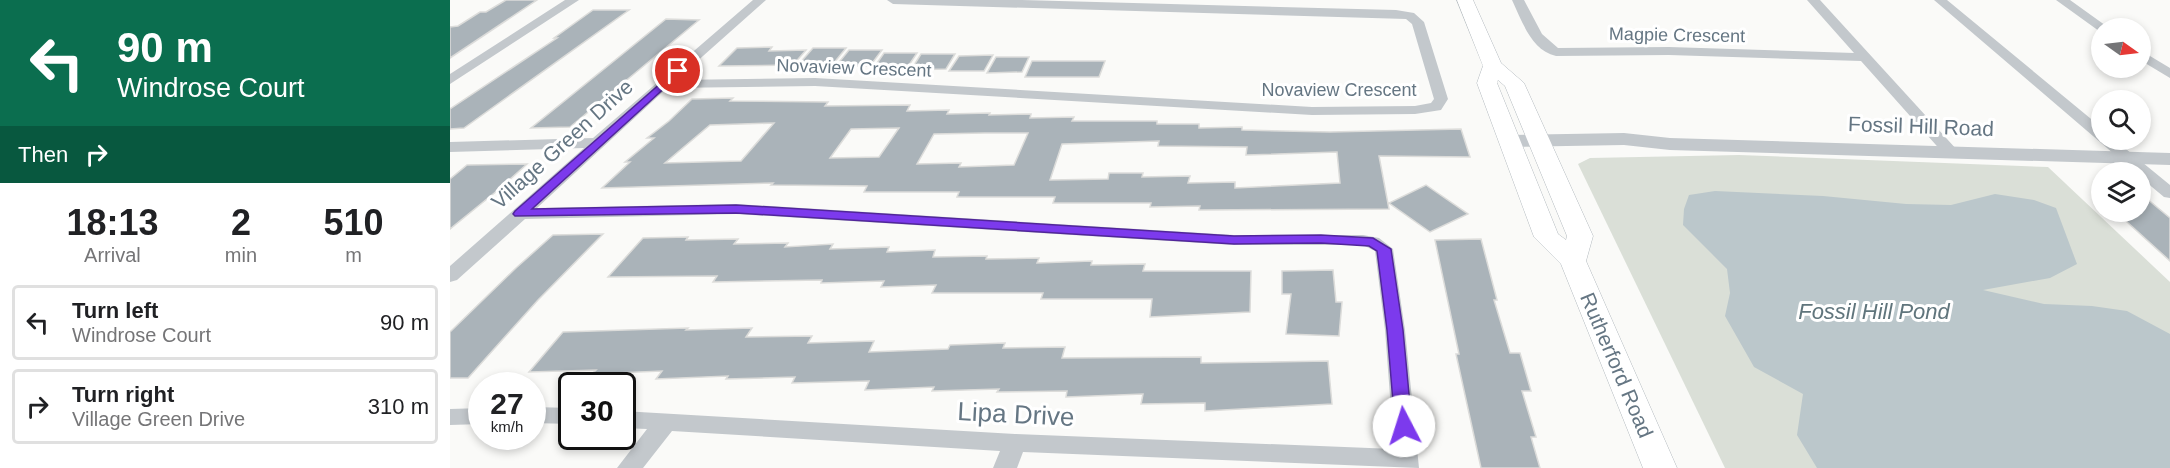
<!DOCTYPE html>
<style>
body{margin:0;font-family:Arial,sans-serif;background:#f6f6f6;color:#202124;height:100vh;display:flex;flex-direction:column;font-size:22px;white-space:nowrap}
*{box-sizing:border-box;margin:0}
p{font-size:20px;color:#757577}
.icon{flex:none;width:33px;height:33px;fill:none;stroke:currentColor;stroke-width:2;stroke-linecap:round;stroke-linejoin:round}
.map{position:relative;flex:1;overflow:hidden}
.panel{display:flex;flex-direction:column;background:#fff;width:450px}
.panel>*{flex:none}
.hud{background:#0b6e4f;color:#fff;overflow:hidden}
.needle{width:39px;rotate:104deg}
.controls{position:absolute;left:1641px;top:18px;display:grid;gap:12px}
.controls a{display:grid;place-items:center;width:60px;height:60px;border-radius:50%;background:#fff;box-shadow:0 3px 9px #0003;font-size:30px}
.speed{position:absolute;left:18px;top:372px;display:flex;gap:12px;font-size:30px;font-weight:700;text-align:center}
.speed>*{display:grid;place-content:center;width:78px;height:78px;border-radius:50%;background:#fff;box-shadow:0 3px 9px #0003;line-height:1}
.speed small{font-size:15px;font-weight:400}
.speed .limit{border:3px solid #111;border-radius:9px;background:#fff;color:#111}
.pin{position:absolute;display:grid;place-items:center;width:51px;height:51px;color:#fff;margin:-26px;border:3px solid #fff;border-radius:50%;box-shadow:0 2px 6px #0007}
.me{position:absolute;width:66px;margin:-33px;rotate:355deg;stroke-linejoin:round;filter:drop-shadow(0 0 4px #0008)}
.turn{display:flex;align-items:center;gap:21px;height:126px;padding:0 18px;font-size:27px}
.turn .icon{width:78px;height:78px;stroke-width:2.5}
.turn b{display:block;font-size:42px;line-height:51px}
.then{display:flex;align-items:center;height:57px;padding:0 18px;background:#0003;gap:12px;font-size:22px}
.eta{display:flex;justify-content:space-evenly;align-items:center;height:102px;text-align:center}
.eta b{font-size:36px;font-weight:800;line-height:42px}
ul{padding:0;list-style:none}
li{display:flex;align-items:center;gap:18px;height:75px;margin:0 12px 9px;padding:0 6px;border:3px solid #e0e0e0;border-radius:6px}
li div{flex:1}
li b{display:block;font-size:22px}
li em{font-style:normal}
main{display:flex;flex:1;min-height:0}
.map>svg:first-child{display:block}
.green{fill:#dadfd7}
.water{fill:#bbc7cb}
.building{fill:#aab3b9;stroke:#dcdcda;stroke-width:1.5;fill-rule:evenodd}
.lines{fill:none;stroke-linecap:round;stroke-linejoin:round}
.secondary-casing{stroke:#b3babf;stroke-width:1}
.minor{fill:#c3c8cc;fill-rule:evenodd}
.tertiary{fill:#c3c8cc;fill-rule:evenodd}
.secondary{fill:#fff;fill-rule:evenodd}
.route{fill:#7c3aed;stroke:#51269a;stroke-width:1.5}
.labels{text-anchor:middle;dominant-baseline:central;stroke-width:6;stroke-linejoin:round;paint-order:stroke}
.far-street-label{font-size:18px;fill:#657683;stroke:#fff}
.street-label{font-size:21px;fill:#657683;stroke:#fff}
.water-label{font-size:22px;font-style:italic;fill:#60757c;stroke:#fff}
.near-street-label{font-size:26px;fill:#657683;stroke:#fff}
</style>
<main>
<section class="panel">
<div class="hud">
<div class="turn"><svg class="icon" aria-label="left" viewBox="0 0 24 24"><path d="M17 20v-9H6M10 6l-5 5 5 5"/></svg><div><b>90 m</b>Windrose Court</div></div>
<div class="then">Then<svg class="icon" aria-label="right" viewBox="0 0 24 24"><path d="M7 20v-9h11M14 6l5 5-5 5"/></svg></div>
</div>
<div class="eta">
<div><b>18:13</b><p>Arrival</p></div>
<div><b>2</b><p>min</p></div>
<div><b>510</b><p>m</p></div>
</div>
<ul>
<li><svg class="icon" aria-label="left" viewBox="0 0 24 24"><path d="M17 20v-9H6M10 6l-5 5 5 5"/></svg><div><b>Turn left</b><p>Windrose Court</p></div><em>90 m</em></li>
<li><svg class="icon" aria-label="right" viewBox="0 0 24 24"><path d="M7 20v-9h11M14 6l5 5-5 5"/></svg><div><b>Turn right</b><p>Village Green Drive</p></div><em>310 m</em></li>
</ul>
</section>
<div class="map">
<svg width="1720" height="468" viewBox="0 0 1720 468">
<rect width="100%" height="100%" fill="#fafaf8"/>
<path class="green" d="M 1289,155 L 1598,167 L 1720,282 L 1720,468 L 1275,468 L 1128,164 L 1140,158 Z"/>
<path class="water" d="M 1265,191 L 1373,196 L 1456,204 L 1501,205 L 1545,194 L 1584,200 L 1606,208 L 1627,264 L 1600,278 L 1533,290 L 1594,304 L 1642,306 L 1677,311 L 1720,334 L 1720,468 L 1367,468 L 1347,435 L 1353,394 L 1304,367 L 1275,316 L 1280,293 L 1277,269 L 1233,225 L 1234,209 L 1239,195 Z"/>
<path class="building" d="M 56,0 L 87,0 L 0,58 L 0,27 L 8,26 L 30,12 L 36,12 Z
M 143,10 L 179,10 L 14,128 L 0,129 L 0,109 L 107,38 L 104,38 Z
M 216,19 L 249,20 L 120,127 L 81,128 Z
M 322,47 L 319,51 L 356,50 L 343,65 L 269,66 L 287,48 Z
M 363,48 L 396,48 L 383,64 L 349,64 Z
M 399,50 L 432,50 L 420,66 L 386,66 Z
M 434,53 L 467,53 L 457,68 L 423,69 Z
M 471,54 L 505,54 L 496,69 L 461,70 Z
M 543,55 L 534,71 L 499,71 L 509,56 Z
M 546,57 L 579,57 L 572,72 L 537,73 Z
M 582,61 L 655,61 L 649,77 L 575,77 Z
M 283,98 L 280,101 L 378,102 L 375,106 L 460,105 L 457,111 L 499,110 L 497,114 L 540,113 L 539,115 L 581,114 L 580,118 L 624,117 L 622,121 L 707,121 L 707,124 L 749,124 L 749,128 L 792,127 L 792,130 L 880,132 L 1011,129 L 1020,157 L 929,156 L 939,209 L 749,210 L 750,206 L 700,207 L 701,203 L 603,203 L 605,197 L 507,197 L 509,192 L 414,192 L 417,186 L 321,185 L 323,183 L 152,188 L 180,162 L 175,162 L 204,138 L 197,138 L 219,121 L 242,99 ZM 324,123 L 291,161 L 215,163 L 260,125 ZM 449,128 L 429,157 L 380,158 L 401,129 ZM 535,133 L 578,133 L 564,165 L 509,167 L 511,163 L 467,164 L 484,134 ZM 709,141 L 708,146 L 797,147 L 796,155 L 887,152 L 890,183 L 785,188 L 785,182 L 738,183 L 740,176 L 692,177 L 693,173 L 659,173 L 658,179 L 600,180 L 612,144 Z
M 77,164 L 48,190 L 0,229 L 0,179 L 17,165 Z
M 976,185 L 1018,214 L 980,232 L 939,203 Z
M 1690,193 L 1720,218 L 1720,261 L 1666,212 L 1690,212 Z
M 153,234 L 88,300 L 18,378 L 0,378 L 0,332 L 66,268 L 103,235 Z
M 238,237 L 236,240 L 288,239 L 284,244 L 338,243 L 335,247 L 383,244 L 380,249 L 439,247 L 437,252 L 485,250 L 483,257 L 537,256 L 536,259 L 589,258 L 587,263 L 642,261 L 641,265 L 695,264 L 693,271 L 801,271 L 800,312 L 700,317 L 702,299 L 591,299 L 593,293 L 482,293 L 486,285 L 431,287 L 434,281 L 371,283 L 372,280 L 263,282 L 267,276 L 158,277 L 193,238 Z
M 1031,239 L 1047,300 L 1044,300 L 1060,353 L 1070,353 L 1081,391 L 1072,391 L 1086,437 L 1081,437 L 1090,468 L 1031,468 L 1006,354 L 1009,354 L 985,240 Z
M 883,270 L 886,302 L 892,302 L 889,336 L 836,334 L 841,294 L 832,294 L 832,271 Z
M 238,328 L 236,330 L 302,328 L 296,337 L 362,336 L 358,343 L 424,341 L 419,352 L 498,349 L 500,345 L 555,343 L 553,348 L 615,347 L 612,358 L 751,357 L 751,363 L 878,361 L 882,404 L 755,411 L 755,403 L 691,404 L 693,394 L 616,397 L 617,391 L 547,392 L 549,389 L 482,391 L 484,387 L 415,390 L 419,381 L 342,383 L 345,377 L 276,379 L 278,376 L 206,379 L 212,371 L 142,374 L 146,370 L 79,372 L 113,332 Z"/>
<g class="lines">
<g class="secondary-casing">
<path id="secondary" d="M 1007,0 L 1023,0 L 1051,63 L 1074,83 L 1143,236 L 1136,261 L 1227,468 L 1193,468 L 1111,264 L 1084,237 L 1027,83 L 1033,66 ZM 1048,80 L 1055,86 L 1117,236 L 1116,240 L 1108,234 L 1047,83 Z"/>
</g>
<path class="minor" d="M 115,0 L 129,0 L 0,84 L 0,74 Z
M 303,0 L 316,0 L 226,80 L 365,78 L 862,107 L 965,106 L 981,103 L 984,99 L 962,24 L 956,19 L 443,4 L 437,0 L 572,0 L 946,10 L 964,13 L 974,22 L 998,99 L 991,110 L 965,114 L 862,115 L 365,86 L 217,88 L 87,208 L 286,204 L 784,235 L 913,235 L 929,238 L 943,249 L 955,330 L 969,468 L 573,452 L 567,468 L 543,468 L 550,451 L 222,431 L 193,468 L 167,468 L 197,429 L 172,428 L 172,411 L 565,434 L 944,449 L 935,330 L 925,251 L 913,245 L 784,245 L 286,214 L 75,219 L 7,280 L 0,282 L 0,266 L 134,148 L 0,152 L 0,142 L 143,138 Z
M 1062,0 L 1074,0 L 1092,34 L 1108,48 L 1219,47 L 1404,53 L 1357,0 L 1370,0 L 1508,151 L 1500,156 L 1494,154 L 1411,61 L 1219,55 L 1106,56 C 1081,50 1072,21 1062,0 Z
M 1484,0 L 1497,0 L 1652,128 L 1652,140 L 1665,140 L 1720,185 L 1720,198 L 1714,197 L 1690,177 L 1690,172 L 1685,172 Z
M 1606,0 L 1620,0 L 1659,28 L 1649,31 Z
M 1690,50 L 1720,68 L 1720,78 L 1690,60 Z
M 82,407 L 122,408 L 122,424 L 82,423 Z
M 32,408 L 32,424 L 0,425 L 0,409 Z"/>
<path class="tertiary" d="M 1174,133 L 1220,138 L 1720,153 L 1720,165 L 1220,150 L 1174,145 L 1059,147 L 1052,145 L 1049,141 L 1052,137 L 1059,135 Z"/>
<use href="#secondary" class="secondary"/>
</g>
<path class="route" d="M 228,68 L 233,71 L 231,73 L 82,209 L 286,205 L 784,236 L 871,235 L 923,238 L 941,249 L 953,330 L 962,426 L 960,430 L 954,432 L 948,430 L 945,426 L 937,330 L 927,251 L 919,246 L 871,243 L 784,244 L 286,213 L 65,216 L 63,214 L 65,211 Z"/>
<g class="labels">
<g class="far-street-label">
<text transform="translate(1227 35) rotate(1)">Magpie Crescent</text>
<text transform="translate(404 68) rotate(2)">Novaview Crescent</text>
<text x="889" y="90">Novaview Crescent</text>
</g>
<g class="street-label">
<text transform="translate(1471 126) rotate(2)">Fossil Hill Road</text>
<text transform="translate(112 144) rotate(-42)">Village Green Drive</text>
<text transform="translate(1167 365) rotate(67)">Rutherford Road</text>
</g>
<g class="water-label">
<text x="1424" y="311">Fossil Hill Pond</text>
</g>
<g class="near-street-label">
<text transform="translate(566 414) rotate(3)">Lipa Drive</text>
</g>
</g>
</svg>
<div class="controls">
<a><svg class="needle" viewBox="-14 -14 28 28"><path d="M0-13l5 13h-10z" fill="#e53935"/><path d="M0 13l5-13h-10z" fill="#757577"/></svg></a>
<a><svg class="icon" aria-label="search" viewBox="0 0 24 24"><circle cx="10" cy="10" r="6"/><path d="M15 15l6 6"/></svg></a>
<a><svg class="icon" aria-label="layers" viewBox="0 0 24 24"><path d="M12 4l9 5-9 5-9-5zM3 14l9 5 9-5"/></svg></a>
</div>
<div class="speed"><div>27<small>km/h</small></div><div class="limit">30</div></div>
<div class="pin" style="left:228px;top:71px;background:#d93025"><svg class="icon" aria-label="arrive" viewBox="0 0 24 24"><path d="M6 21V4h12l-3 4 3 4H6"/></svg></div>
<svg class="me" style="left:954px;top:426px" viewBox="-20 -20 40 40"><circle r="19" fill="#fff"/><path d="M0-13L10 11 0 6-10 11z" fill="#7c3aed"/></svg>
</div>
</main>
